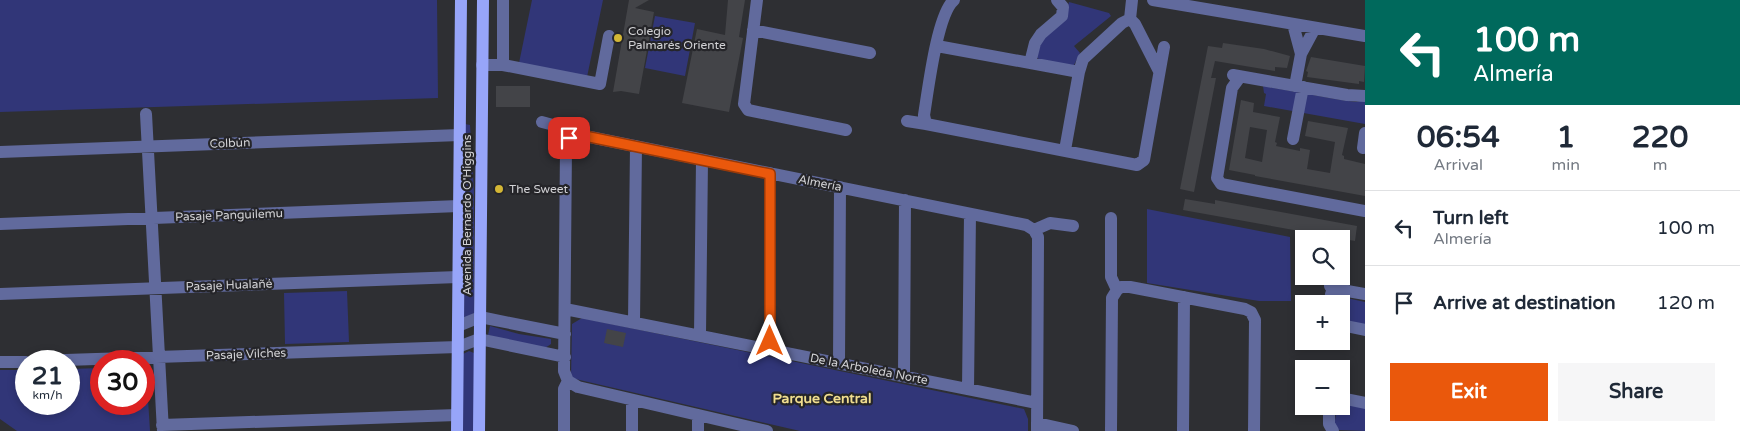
<!DOCTYPE html>
<meta charset="utf-8">
<style>
body{margin:0;font-family:"Varela Round",sans-serif;background:#f6f6f7;color:#1f2937;height:100vh;display:flex;flex-direction:column;font-size:19px;white-space:nowrap}
*{box-sizing:border-box;margin:0}
p{font-size:16px;color:#747a83}
.icon{flex:none;width:28px;height:28px;fill:none;stroke:currentColor;stroke-width:2;stroke-linecap:round;stroke-linejoin:round}
.map{position:relative;flex:1;overflow:hidden}
.details{display:flex;flex-direction:column;background:#fff;width:375px}
.details>*{flex:none}
.hud{background:#00695c;color:#fff;overflow:hidden}
.fabs{position:absolute;left:1295px;top:230px;display:grid;gap:10px}
.fabs a{display:grid;place-items:center;width:55px;height:55px;border-radius:0px;background:#fff;box-shadow:0 2px 8px #0003;font-size:25px}
.speed{position:absolute;left:15px;top:350px;display:flex;gap:10px;font-size:25px;font-weight:700;text-align:center}
.speed>*{display:grid;place-content:center;width:65px;height:65px;border-radius:50%;background:#fff;box-shadow:0 2px 8px #0003;line-height:1}
.speed small{font-size:12px;font-weight:400}
.speed .limit{border:8px solid #d22;background:#fff;color:#111}
.pin{position:absolute;display:grid;place-items:center;width:42px;height:42px;color:#fff;margin:-21px;border-radius:10px;box-shadow:0 2px 8px #0006}
.me{position:absolute;width:55px;margin:-28px;rotate:0deg;stroke-linejoin:round;filter:drop-shadow(0 0 4px #0008)}
.turn{display:flex;align-items:center;gap:18px;height:105px;padding:0 25px;font-size:22px}
.turn .icon{width:65px;height:65px;stroke-width:2.5}
.turn b{display:block;font-size:35px;line-height:42px}
.eta{display:flex;justify-content:space-evenly;align-items:center;height:85px;text-align:center}
.eta b{font-size:30px;font-weight:800;line-height:35px}
.primary-button{display:flex;gap:10px;margin-top:auto;padding:10px 25px}
.primary-button a{flex:1;height:58px;border-radius:0px;background:#ea580c;color:#fff;font-size:20px;font-weight:800;line-height:58px;text-align:center}
.primary-button a+a{background:#f6f6f7;color:#1f2937}
ul{padding:0;list-style:none}
li{display:flex;align-items:center;gap:15px;height:75px;padding:0 25px;border-top:1px solid #e0e1e3}
li div{flex:1}
li b{display:block;font-size:19px}
li em{font-style:normal}
main{display:flex;flex:1;min-height:0}
.map>svg:first-child{display:block}
.green{fill:#313678}
.building{fill:#434448;fill-rule:evenodd}
.lines{fill:none;stroke-linecap:round;stroke-linejoin:round}
.minor{stroke:#616a9d;stroke-width:12}
.major{stroke:#97a5f9;stroke-width:12}
.route-casing{stroke:#983908;stroke-width:12}
.route{stroke:#ea580c;stroke-width:9}
.poi-dot{fill:#d3b635;stroke:#252529;stroke-width:2}
.labels{text-anchor:middle;dominant-baseline:central;stroke-width:4.5;stroke-linejoin:round;paint-order:stroke}
.poi-label{font-size:12px;fill:#d2d2d5;stroke:#252529;text-anchor:start}
.street-label{font-size:12px;fill:#d2d2d5;stroke:#252529}
.neighbourhood-label{font-size:14px;font-weight:bold;fill:#f0dd8f;stroke:#252529}
</style>
<main>
<div class="map">
<svg width="1365" height="431" viewBox="0 0 1365 431">
<rect width="100%" height="100%" fill="#2e2f33"/>
<path class="green" d="M 0,0 L 437,0 L 438,98 L 0,112 Z
M 532,0 L 603,0 L 587,77 L 519,63 Z
M 1069,2 L 1109,13 L 1111,16 L 1074,46 L 1080,53 L 1073,67 L 1041,61 L 1035,56 L 1040,41 L 1063,22 Z
M 655,16 L 695,23 L 685,76 L 645,68 Z
M 1263,86 L 1341,100 L 1356,102 L 1365,100 L 1365,124 L 1264,106 L 1266,94 L 1264,93 Z
M 465,124 L 470,125 L 474,191 L 474,313 L 464,320 Z
M 1147,209 L 1290,237 L 1291,301 L 1259,301 L 1147,283 Z
M 347,291 L 349,342 L 285,344 L 284,293 Z
M 1342,297 L 1365,302 L 1365,326 L 1341,320 L 1341,304 L 1335,304 L 1335,299 Z
M 582,318 L 1024,409 L 1028,419 L 1028,431 L 800,431 L 571,378 L 572,324 Z
M 490,326 L 519,334 L 551,339 L 551,344 L 542,350 L 488,335 Z
M 469,351 L 474,353 L 475,431 L 463,431 L 463,354 Z
M 144,367 L 146,367 L 150,431 L 17,431 L 0,419 L 0,370 L 26,370 L 26,404 L 69,404 L 69,369 L 101,368 L 101,404 L 144,404 Z
M 1343,403 L 1365,406 L 1365,431 L 1339,430 L 1334,426 L 1337,408 Z"/>
<path class="building" d="M 629,0 L 649,0 L 635,8 L 654,12 L 639,94 L 621,91 L 613,92 Z
M 728,0 L 745,0 L 739,37 L 743,38 L 729,112 L 682,103 L 697,29 L 725,35 Z
M 1223,43 L 1264,49 L 1290,56 L 1287,68 L 1275,67 L 1275,71 L 1215,61 L 1211,78 L 1216,78 L 1194,192 L 1180,189 L 1208,46 L 1222,48 Z
M 1311,57 L 1365,66 L 1364,82 L 1359,81 L 1359,84 L 1307,77 L 1308,72 L 1306,71 Z
M 496,86 L 530,86 L 530,107 L 496,107 Z
M 1241,100 L 1254,103 L 1253,112 L 1280,117 L 1275,142 L 1277,143 L 1276,146 L 1300,151 L 1300,148 L 1310,150 L 1307,169 L 1330,173 L 1335,142 L 1305,136 L 1308,121 L 1348,128 L 1342,155 L 1344,156 L 1344,159 L 1365,164 L 1365,196 L 1255,176 L 1255,175 L 1229,170 ZM 1250,127 L 1267,130 L 1262,162 L 1245,158 Z
M 1185,199 L 1215,204 L 1215,200 L 1357,226 L 1355,241 L 1183,210 Z
M 607,329 L 626,333 L 623,347 L 604,343 Z"/>
<g class="lines">
<path class="minor" d="M 757,0 L 744,104 L 748,110 L 846,130
M 954,0 C 937,14 928,91 924,115 L 926,124 L 1137,165 L 1144,160 L 1164,47
M 1132,0 L 1130,19 L 1135,24 L 1159,71
M 1153,0 L 1365,36
M 1293,24 L 1301,54
M 753,30 L 870,53
M 937,46 L 1079,72
M 1030,63 L 1035,43 L 1041,34 L 1062,16 L 1063,7 L 1057,0
M 482,65 L 503,65 L 600,84 L 609,36
M 503,65 L 503,0
M 1233,75 L 1347,95 L 1365,96
M 1240,77 L 1232,88 L 1217,178 L 1221,184 L 1365,211
M 1295,86 L 1301,54 L 1315,28
M 146,114 L 163,431
M 907,121 L 926,124
M 542,122 C 555,125 562,127 569,138
M 569,138 L 575,135 L 580,135 L 1026,225 L 1034,230
M 569,138 L 566,146 L 564,371 L 568,381 L 578,387 L 767,431
M 1293,139 L 1303,87
M 1363,148 L 1365,133
M 1065,150 L 1079,72 L 1083,59 L 1122,23 L 1130,19
M 0,152 L 460,135
M 1111,218 L 1111,277 L 1117,290
M 0,224 L 459,206
M 1034,230 L 1038,237 L 1038,244 L 1037,431
M 1034,230 L 1050,223 L 1073,226
M 1330,278 L 1330,286 L 1333,291
M 1117,290 L 1121,287 L 1130,287 L 1245,309 L 1251,312 L 1255,320 L 1254,431
M 0,294 L 458,277
M 1330,304 L 1331,294 L 1336,289 L 1365,294
M 565,309 L 1037,403
M 634,322 L 636,146
M 1341,325 L 1365,330
M 458,326 L 480,317 L 565,334
M 700,335 L 702,160
M 770,350 L 770,173
M 35,361 L 458,347 L 479,339 L 565,357
M 0,362 L 26,362
M 839,363 L 840,187
M 904,376 L 905,200
M 968,389 L 970,214
M 1341,398 L 1365,403
M 1329,406 L 1329,424 L 1333,431
M 1037,423 L 1073,431
M 162,425 L 457,415
M 564,431 L 564,389 L 568,381
M 632,431 L 632,400
M 698,431 L 698,415
M 1111,431 L 1112,298 L 1117,290
M 1183,431 L 1184,297"/>
<path class="major" d="M 457,431 L 461,0
M 479,431 L 483,0"/>
</g>
<g class="lines">
<g class="route-casing">
<path id="route" d="M 569,138 L 575,135 L 580,135 L 770,174 L 770,341"/>
</g>
<use href="#route" class="route"/>
</g>
<g class="poi-dot">
<circle cx="618" cy="38" r="5"/>
<circle cx="499" cy="189" r="5"/>
</g>
<g class="labels">
<g class="poi-label">
<text x="628" y="31">Colegio<tspan x="628" dy="14">Palmarés Oriente</tspan></text>
<text x="509" y="189">The Sweet</text>
</g>
<g class="street-label">
<text transform="translate(230 143) rotate(-2)">Colbún</text>
<text transform="translate(820 183) rotate(11)">Almería</text>
<text transform="translate(229 215) rotate(-2)">Pasaje Panguilemu</text>
<text transform="translate(467 215) rotate(-90)">Avenida Bernardo O'Higgins</text>
<text transform="translate(229 285) rotate(-2)">Pasaje Hualañé</text>
<text transform="translate(246 354) rotate(-2)">Pasaje Vilches</text>
<text transform="translate(869 369) rotate(11)">De la Arboleda Norte</text>
</g>
<g class="neighbourhood-label">
<text x="822" y="398">Parque Central</text>
</g>
</g>
</svg>
<div class="fabs">
<a><svg class="icon" aria-label="search" viewBox="0 0 24 24"><circle cx="10" cy="10" r="6"/><path d="M15 15l6 6"/></svg></a>
<a>+</a>
<a>−</a>
</div>
<div class="speed"><div>21<small>km/h</small></div><div class="limit">30</div></div>
<div class="pin" style="left:569px;top:138px;background:#d93025"><svg class="icon" aria-label="arrive" viewBox="0 0 24 24"><path d="M6 21V4h12l-3 4 3 4H6"/></svg></div>
<svg class="me" style="left:770px;top:341px" viewBox="-20 -20 40 40"><path d="M0-17L14 15 0 8-14 15z" fill="#ea580c" stroke="#fff" stroke-width="4"/></svg>
</div>
<section class="details">
<div class="hud">
<div class="turn"><svg class="icon" aria-label="left" viewBox="0 0 24 24"><path d="M17 20v-9H6M10 6l-5 5 5 5"/></svg><div><b>100 m</b>Almería</div></div>
</div>
<div class="eta">
<div><b>06:54</b><p>Arrival</p></div>
<div><b>1</b><p>min</p></div>
<div><b>220</b><p>m</p></div>
</div>
<ul>
<li><svg class="icon" aria-label="left" viewBox="0 0 24 24"><path d="M17 20v-9H6M10 6l-5 5 5 5"/></svg><div><b>Turn left</b><p>Almería</p></div><em>100 m</em></li>
<li><svg class="icon" aria-label="arrive" viewBox="0 0 24 24"><path d="M6 21V4h12l-3 4 3 4H6"/></svg><div><b>Arrive at destination</b></div><em>120 m</em></li>
</ul>
<div class="primary-button"><a>Exit</a><a>Share</a></div>
</section>
</main>
